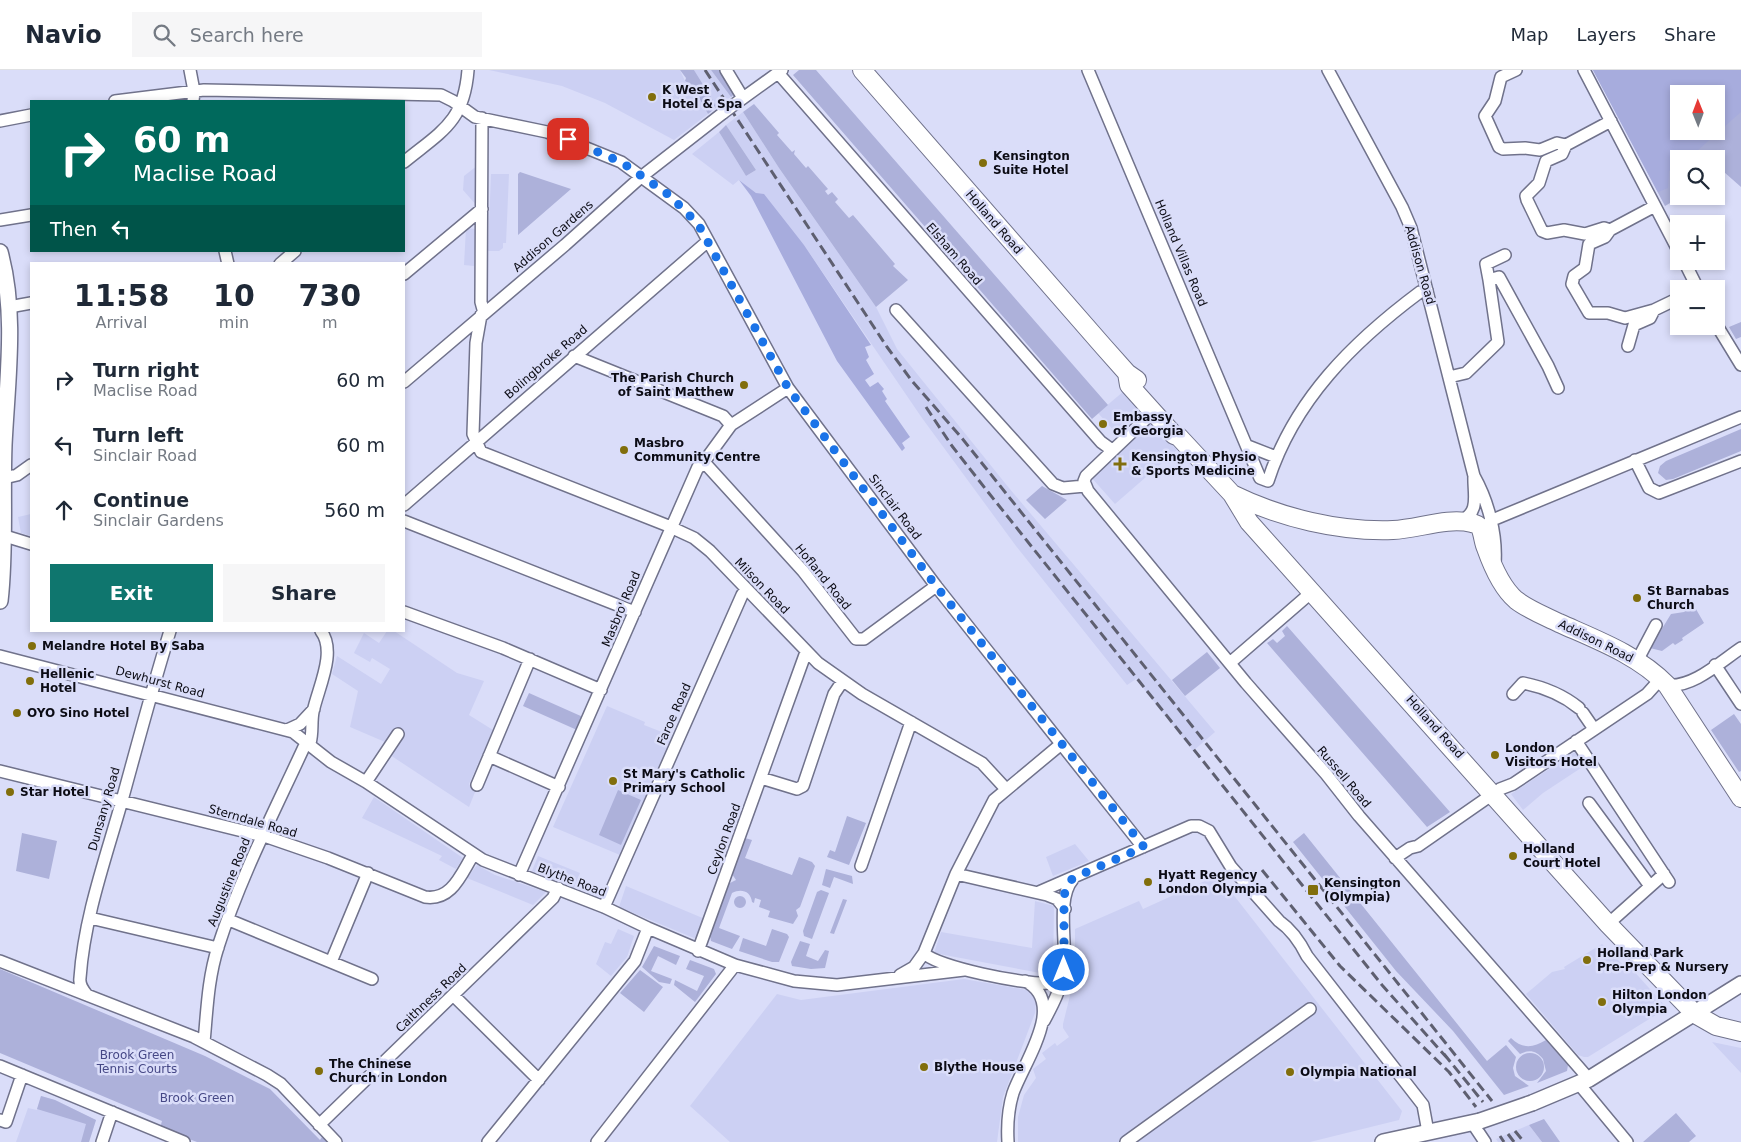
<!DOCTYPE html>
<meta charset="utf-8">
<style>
body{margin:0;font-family:"DejaVu Sans",sans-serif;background:#f6f6f7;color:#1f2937;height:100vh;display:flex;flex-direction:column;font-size:19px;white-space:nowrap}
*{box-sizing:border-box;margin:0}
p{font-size:16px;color:#747a83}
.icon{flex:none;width:28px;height:28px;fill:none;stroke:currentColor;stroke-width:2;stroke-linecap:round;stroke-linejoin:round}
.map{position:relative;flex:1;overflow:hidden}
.sheet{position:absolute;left:30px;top:192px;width:375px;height:370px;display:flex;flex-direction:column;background:#fff;border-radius:0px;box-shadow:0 2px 8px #0003}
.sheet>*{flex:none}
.top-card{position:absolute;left:30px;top:30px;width:375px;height:152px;border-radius:0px;box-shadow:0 2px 8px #0003;background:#00695c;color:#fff;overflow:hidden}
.needle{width:32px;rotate:359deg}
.controls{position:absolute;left:1670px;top:15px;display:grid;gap:10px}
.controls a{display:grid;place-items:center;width:55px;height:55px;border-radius:0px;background:#fff;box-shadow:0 2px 8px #0003;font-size:25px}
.pin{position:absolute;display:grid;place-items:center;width:42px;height:42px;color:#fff;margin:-21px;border-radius:10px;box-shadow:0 2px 8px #0006}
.me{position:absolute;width:55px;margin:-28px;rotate:0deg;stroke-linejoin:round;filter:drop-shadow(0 0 4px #0008)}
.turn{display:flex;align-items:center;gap:18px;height:105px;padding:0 20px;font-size:22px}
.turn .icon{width:65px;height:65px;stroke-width:2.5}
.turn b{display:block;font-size:35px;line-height:42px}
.then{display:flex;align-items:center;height:48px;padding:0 20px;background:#0003;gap:10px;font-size:19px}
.eta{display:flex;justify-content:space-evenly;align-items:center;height:85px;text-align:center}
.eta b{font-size:30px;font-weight:600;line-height:35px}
.button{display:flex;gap:10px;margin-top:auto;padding:10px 20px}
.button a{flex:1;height:58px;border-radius:0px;background:#0f766e;color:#fff;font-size:20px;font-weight:600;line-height:58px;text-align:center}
.button a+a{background:#f6f6f7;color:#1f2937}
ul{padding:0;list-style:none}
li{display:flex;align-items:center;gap:15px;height:65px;padding:0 20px}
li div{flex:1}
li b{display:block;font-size:19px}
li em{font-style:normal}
header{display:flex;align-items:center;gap:30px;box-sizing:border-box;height:70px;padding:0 25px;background:#fff;border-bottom:1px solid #e0e1e3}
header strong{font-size:24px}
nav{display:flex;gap:28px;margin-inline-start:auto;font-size:18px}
.search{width:350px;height:45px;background:#f6f6f7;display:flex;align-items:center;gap:12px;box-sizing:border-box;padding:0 18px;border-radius:0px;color:#747a83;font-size:19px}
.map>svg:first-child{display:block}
.built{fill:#ccd0f3}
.green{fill:#adb1da;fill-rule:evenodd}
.forest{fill:#a7acdd;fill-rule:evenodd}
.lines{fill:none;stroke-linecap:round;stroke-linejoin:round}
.minor-casing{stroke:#70728b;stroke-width:14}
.major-casing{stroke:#70728b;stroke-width:18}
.highway-casing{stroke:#70728b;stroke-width:20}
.minor{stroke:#fff;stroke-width:11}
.major{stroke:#fff;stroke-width:15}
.highway{stroke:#fff;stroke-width:18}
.rail{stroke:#5e5f70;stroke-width:3;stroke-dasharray:10 5;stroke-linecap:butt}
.minor-bridge-casing{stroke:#70728b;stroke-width:14;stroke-linecap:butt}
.major-bridge-casing{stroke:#70728b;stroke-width:18;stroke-linecap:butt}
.minor-bridge{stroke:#fff;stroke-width:11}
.major-bridge{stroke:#fff;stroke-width:15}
.route{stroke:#1a73e8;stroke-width:9;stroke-dasharray:0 16.2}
.poi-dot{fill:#816e0c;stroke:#daddf9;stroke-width:2}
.labels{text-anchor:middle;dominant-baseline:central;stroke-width:5;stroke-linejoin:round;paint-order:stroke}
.poi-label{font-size:12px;font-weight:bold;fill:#0c0c15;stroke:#daddf9;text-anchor:start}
.street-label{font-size:12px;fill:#0c0c15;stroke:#daddf9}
.park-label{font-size:12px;fill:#464886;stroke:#daddf9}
</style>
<header>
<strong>Navio</strong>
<div class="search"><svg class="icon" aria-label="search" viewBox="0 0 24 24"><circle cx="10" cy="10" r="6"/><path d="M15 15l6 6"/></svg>Search here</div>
<nav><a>Map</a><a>Layers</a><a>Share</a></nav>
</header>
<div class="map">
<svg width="1741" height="1072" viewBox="0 0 1741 1072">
<rect width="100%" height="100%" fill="#daddf9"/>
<path class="built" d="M 489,0 L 680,0 L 685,11 L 692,15 L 708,44 L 674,70 L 605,33 L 562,16 Z
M 694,0 L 711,0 L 731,27 L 717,37 Z
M 743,42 L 779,98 L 876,237 L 897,279 L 1009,418 L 1215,662 L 1193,681 L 1136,609 L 1127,615 L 1016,476 L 922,348 L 804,175 L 756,123 L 739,110 L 733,115 L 692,84 L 719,62 L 746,106 L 756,100 L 726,55 Z
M 478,95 L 477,136 L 463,120 L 464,106 Z
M 491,104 L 509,104 L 506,173 L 503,173 L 503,178 L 499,181 L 488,181 Z
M 466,158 L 476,159 L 474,196 L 464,195 Z
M 1124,321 L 1138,338 L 1115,362 L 1098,343 Z
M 1152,352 L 1177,380 L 1115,434 L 1090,406 Z
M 31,444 L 31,466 L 21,463 L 18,447 Z
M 387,561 L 394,561 L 457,603 L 484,611 L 469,645 L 493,660 L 469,714 L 475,722 L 469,737 L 381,679 L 385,672 L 350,657 L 358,621 L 332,604 L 337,586 L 381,614 L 390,599 L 372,588 L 370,592 L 354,583 L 364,563 L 379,573 Z
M 607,636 L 645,652 L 644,655 L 672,666 L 620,785 L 553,757 Z
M 1578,680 L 1587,694 L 1543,723 L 1523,740 L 1511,724 Z
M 374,727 L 463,788 L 456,799 L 439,790 L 442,786 L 362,748 Z
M 1075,774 L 1089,791 L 1053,806 L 1046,787 Z
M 538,786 L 580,803 L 574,818 L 532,801 Z
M 477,795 L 495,805 L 546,822 L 533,835 L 467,808 Z
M 1218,805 L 1402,1041 L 1399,1050 L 1310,1072 L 1018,1072 L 1018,1047 L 1024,1025 L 1036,1008 L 1033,999 L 1046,989 L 1042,983 L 1055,973 L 1057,976 L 1069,967 L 1063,958 L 1063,954 L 1078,893 L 1075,892 L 1075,859 L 1139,831 L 1143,839 Z
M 626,816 L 705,849 L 698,867 L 694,868 L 619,837 Z
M 1035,831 L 1054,836 L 1053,903 L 1051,905 L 934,883 L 941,862 L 1032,878 Z
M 618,859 L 634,866 L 627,887 L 611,906 L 596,894 L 605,872 L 611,874 Z
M 1602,874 L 1628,900 L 1631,898 L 1667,938 L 1588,987 L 1584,987 L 1578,985 L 1526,924 L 1552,902 L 1565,899 L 1564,897 Z
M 964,909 L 1027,920 L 1033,926 L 1036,934 L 1035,943 L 1003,1027 L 997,1072 L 730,1072 L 690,1036 L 777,924 L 801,930 Z
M 1712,972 L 1741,978 L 1741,1003 Z
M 41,1026 L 55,1030 L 96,1050 L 89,1072 L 16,1072 L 28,1038 L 37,1040 Z
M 1529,1055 L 1542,1072 L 1498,1072 L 1496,1069 Z"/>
<path class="green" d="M 680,0 L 694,0 L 717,37 L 708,44 L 692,15 L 685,11 L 686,8 Z
M 711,0 L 721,0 L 737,22 L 731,27 Z
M 799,0 L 816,0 L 1108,335 L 1092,349 L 793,5 Z
M 1593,0 L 1741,0 L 1741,117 L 1724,102 L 1716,106 L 1716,89 L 1679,89 L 1679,126 L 1682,126 L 1665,136 ZM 1679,24 L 1716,24 L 1716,61 L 1679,61 Z
M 754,34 L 779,63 L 777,65 L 792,82 L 795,80 L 794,84 L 806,98 L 808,96 L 828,119 L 825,121 L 828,125 L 832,122 L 838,129 L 835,132 L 849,148 L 853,145 L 895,194 L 893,196 L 908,210 L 876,237 L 779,98 L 743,42 Z
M 726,55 L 756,100 L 746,106 L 719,62 Z
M 520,102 L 571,119 L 518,165 L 518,104 Z
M 1741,252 L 1741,267 L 1736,269 L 1729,257 Z
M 1741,359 L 1741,381 L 1673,409 L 1666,410 L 1658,403 L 1660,396 L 1666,391 Z
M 1042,416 L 1067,430 L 1045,449 L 1026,430 Z
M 1693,534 L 1704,553 L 1682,568 L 1683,570 L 1675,575 L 1673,573 L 1662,581 L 1650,578 L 1671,544 L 1684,542 Z
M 1287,556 L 1450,742 L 1427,757 L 1267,573 L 1273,569 L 1277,573 L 1285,566 L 1282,561 Z
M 1207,582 L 1220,598 L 1185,626 L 1172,610 Z
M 529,623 L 583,647 L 577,660 L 523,636 Z
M 1734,644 L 1741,654 L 1741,701 L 1739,702 L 1711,660 Z
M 618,720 L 641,730 L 621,775 L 599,765 Z
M 847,746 L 866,753 L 849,795 L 827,787 L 830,780 L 835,782 Z
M 22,763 L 57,771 L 49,809 L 16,801 Z
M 1304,763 L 1487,991 L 1506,975 L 1516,987 L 1513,998 L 1515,1006 L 1529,1016 L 1504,1025 L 1453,961 L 1396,901 L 1293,772 Z
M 745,768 L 752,770 L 745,788 L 792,805 L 799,787 L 812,792 L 815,796 L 800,837 L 796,840 L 798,846 L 793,854 L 768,847 L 770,841 L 759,837 L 761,830 L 755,828 L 754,833 L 752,832 C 751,821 741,818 732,823 L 719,858 L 740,866 L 732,879 L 711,871 L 710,866 L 728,814 L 736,810 L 732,804 Z
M 826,799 L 852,806 L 853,814 L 834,807 L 830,818 L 822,815 Z
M 821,820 L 829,823 L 812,869 L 804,866 L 803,861 L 817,822 Z
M734 832a6 6 0 1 1 12 0a6 6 0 1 1-12 0Z
M 843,829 L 847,830 L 834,864 L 830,863 Z
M 772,859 L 787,864 L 789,867 L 779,892 L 772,892 L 739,881 L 743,868 L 766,876 Z
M 800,871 L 810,874 L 806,886 L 818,891 L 825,880 L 829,881 L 825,898 L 811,899 L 792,896 L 791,892 Z
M 654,876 L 680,886 L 676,895 L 658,886 L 651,901 L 672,909 L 670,914 L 659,912 L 642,897 Z
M 690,890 L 714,899 L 716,904 L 695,932 L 674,915 L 675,910 L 697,921 L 704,906 L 686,899 Z
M 0,899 L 205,986 L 270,1019 L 320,1070 L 322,1067 L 327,1072 L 197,1072 L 160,1058 L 162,1051 L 0,983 Z
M 640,900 L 663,917 L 644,942 L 620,923 Z
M 1511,968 C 1522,979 1533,978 1546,970 L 1568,995 L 1567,1001 L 1537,1013 L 1546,1001 L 1543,989 C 1537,981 1529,979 1520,984 L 1508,971 Z
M1516 997a14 14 0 1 1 28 0a14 14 0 1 1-28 0Z
M 41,1026 L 55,1030 L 96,1050 L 89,1072 L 81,1072 L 86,1054 L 37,1039 Z
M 1676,1043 L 1696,1066 L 1689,1072 L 1643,1072 Z
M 1544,1049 L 1560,1072 L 1542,1072 L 1529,1055 Z"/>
<path class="forest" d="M 1593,0 L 1741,0 L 1741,42 L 1688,89 L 1679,89 L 1679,95 L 1669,101 L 1668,118 L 1658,122 ZM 1679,24 L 1716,24 L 1716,61 L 1679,61 Z
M 739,110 L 756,123 L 764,124 L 804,175 L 871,275 L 865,277 L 869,287 L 866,290 L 874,304 L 865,310 L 870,317 L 878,312 L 884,319 L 882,321 L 887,329 L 885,331 L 910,367 L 902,373 L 905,378 L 902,381 L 837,291 L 751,126 Z"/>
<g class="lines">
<g class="minor-casing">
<path id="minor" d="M 190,0 L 194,21 L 193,31
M 726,0 L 743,28
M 1088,0 L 1260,408 L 1268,411 C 1294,330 1353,272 1420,222 L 1427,220
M 1328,0 L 1402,137 L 1411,158 L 1474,406 C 1488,431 1497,464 1495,493
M 1516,0 L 1501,7 L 1495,31 L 1485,46 L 1499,77 L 1503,79 L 1525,78 L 1540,80 L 1557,73 L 1566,75 L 1562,84 L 1546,91 L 1539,113 L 1526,126 L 1527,130 L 1542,161 L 1547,163 L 1564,160 L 1585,164 L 1604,158 L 1610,160 L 1605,167 L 1589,174 L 1585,198 L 1574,206 L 1572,214 L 1589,243 L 1608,243 L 1625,248 L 1654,240 L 1650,248 L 1634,255 L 1628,276
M 1584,0 L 1679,182
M 778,3 L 1101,372 L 1112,380
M 115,31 L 204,20 L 441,25 L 453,31 L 475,47 L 547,62 L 621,92 L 684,138 L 699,154 L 788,318 L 936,516 L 1143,777
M 739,31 L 782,0
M 482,48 L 481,232 L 484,243
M 0,51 L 31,45
M 1566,75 L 1611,51
M 404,92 C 442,61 464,52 468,0
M 0,150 L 31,145
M 1610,160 L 1655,136
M 225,181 L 228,194
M 1684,191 L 1698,219
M 280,194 L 295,181
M 404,204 L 482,139
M 1489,210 L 1486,194 L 1505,185
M 9,237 L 31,233
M 896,240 L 1053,414 L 1063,418 L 1085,416
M 1654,240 L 1679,228
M 481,245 L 476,273 L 473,364 L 481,382 L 666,455 L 694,468 L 710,481 L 818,593 L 862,624 L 982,693 L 1006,719
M 1716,254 L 1741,295
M 574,286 L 723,346 L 731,355
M 1449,307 L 1466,303 L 1498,272 L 1489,210 L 1499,207 L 1548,296 L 1558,318
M 404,312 L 565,175 L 641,107 L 723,43
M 1153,342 L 1086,406 L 1084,411 L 1088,421 L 1246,613 L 1326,704 L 1359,746 L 1589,1009
M 1248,376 L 1276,387
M 1635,390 L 1649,418 L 1659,423 L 1741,391
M 703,391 L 803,501 L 856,569 L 864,569 L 936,516
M 0,409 L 17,405 L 31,395
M 404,435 L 708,171
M 404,451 L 635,542
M 1460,451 C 1481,443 1473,423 1474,406
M 1490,451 L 1741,347
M 5,466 L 31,474
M 404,542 L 503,578 L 601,620
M 0,586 L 293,662 L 331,692 L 366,712 L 483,790 L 604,837 L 648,858 L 735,895 L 794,911 L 837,915 L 964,900
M 1637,591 L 1656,555
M 1231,592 L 1313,521
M 1715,595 L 1741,634
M 1667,615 C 1693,618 1720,592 1741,578
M 1513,624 L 1523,613 C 1543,617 1563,625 1579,638
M 1583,643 L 1594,659
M 287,660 L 300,654 L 314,639
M 1576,671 L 1669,812
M 310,673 C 313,663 311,652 313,642 C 318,618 337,582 321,561
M 489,686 L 559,717
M 0,701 L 267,767 L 328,788 L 425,827 C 452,831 461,804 473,785
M 761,708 L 797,719 L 803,716 L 834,624 L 842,612
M 366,712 L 398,664
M 477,715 L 530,589
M 1589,733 L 1650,816
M 1395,788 L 1410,778 L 1418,776 L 1500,719 L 1513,714 L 1647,624 L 1656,614 L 1659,607
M 861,796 L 911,652
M 956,804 L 1047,825 L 1057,829 L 1065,839
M 519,805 L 698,397 L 701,396 L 731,355 L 788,318
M 1039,822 L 1191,756 L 1199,756 L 1209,761 L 1231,797 L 1279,851 C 1292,860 1300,872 1307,886 L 1423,1035 L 1428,1062
M 604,837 L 742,525 L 746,519
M 90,848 L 218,878
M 229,850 L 372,909
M 1608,854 L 1664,804
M 698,881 L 806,582
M 924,883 C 936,897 1027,915 1048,913 C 1053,913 1058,910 1063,908
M 0,891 L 194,967 L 267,1005 L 281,1014 L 336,1072
M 331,892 L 368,803
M 900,905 L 914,897 L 924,883 L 956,804 L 994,730 L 1060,675
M 87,925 C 83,920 79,915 80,908 C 84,849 105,790 121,734 C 137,676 152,619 170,561
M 453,925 L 539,1010
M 1044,951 C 1052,936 1062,917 1064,900 C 1067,874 1056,828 1073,809
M 204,972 C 207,940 208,908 218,877 C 240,808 274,742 304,677 L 310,673
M 0,996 L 184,1072
M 1579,1014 L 1627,1072
M 0,1050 L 6,1052 L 22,1005
M 1473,1054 L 1485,1072
M 319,1055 L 553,828 L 558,818
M 102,1072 L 112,1042
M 488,1072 L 635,891 L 648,858
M 597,1072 L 735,895
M 1008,1072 C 1007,1055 1008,1039 1013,1023 C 1024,992 1068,932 1025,911
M 1126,1072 L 1310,939"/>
</g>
<g class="major-casing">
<path id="major" d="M 0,182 C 17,244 7,311 4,375 C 2,428 6,479 0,531
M 1532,1033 L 1589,1009 L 1741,914
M 1383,1072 L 1480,1051"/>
</g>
<g class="highway-casing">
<path id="highway" d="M 862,0 L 1103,276 L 1127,303 L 1137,310
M 1127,303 L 1129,315 L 1174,365 L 1179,367 L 1232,424 L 1249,452 L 1608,854 L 1695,944 L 1716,956 L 1741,962
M 1232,424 C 1281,448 1339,462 1393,460 C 1418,459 1447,447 1472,453 C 1475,454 1477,454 1479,456 C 1483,461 1483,472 1486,478 C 1492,495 1502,518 1516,530 C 1529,540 1545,546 1559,553 C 1597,570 1638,585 1667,615 L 1741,728"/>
</g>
<use href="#minor" class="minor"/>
<use href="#major" class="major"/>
<use href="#highway" class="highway"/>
<path class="rail" d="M 705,0 L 887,277 L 912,311 L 961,367 L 1492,1031
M 926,337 L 952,376 L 988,422 L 1382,915 L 1448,989
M 1262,800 L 1340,896 L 1449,1002 L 1476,1037
M 1444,984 L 1483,1032
M 1515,1061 L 1524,1072
M 1508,1064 L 1514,1072
M 1500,1066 L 1504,1072"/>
<g class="minor-bridge-casing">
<path id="minor-bridge" d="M 723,43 L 739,31"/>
</g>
<g class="major-bridge-casing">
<path id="major-bridge" d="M 1480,1051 L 1532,1033"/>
</g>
<use href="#minor-bridge" class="minor-bridge"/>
<use href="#major-bridge" class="major-bridge"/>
</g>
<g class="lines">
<path class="route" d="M 568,69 L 621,92 L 633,100 L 669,125 L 698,154 L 788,318 L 936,516 L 1144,777 L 1073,808 L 1067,815 L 1064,826 L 1064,900"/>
</g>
<g class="poi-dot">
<circle cx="652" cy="27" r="5"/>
<circle cx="983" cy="93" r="5"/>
<circle cx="744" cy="315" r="5"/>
<circle cx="1103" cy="354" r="5"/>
<circle cx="624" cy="380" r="5"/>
<path d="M1117.5 386.5h5v5h5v5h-5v5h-5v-5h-5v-5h5z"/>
<circle cx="1637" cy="528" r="5"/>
<circle cx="32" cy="576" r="5"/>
<circle cx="30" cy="611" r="5"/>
<circle cx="17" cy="643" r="5"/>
<circle cx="1495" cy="685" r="5"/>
<circle cx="613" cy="711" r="5"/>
<circle cx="10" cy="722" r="5"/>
<circle cx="1513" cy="786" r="5"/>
<circle cx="1148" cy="812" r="5"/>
<rect x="1307" y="814" width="12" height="12" rx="2.5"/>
<circle cx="1587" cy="890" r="5"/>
<circle cx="1602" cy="932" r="5"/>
<circle cx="924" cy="997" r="5"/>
<circle cx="319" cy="1001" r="5"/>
<circle cx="1290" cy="1002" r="5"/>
</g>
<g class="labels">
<g class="poi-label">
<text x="662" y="20">K West<tspan x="662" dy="14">Hotel &amp; Spa</tspan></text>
<text x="993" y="86">Kensington<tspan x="993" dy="14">Suite Hotel</tspan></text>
<text x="734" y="308" text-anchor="end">The Parish Church<tspan x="734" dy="14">of Saint Matthew</tspan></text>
<text x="1113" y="347">Embassy<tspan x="1113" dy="14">of Georgia</tspan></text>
<text x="634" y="373">Masbro<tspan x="634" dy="14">Community Centre</tspan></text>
<text x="1131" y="387">Kensington Physio<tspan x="1131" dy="14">&amp; Sports Medicine</tspan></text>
<text x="1647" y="521">St Barnabas<tspan x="1647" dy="14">Church</tspan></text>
<text x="42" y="576">Melandre Hotel By Saba</text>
<text x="40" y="604">Hellenic<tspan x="40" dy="14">Hotel</tspan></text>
<text x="27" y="643">OYO Sino Hotel</text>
<text x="1505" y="678">London<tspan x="1505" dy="14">Visitors Hotel</tspan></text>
<text x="623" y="704">St Mary's Catholic<tspan x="623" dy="14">Primary School</tspan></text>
<text x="20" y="722">Star Hotel</text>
<text x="1523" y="779">Holland<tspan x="1523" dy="14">Court Hotel</tspan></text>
<text x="1158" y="805">Hyatt Regency<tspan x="1158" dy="14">London Olympia</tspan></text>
<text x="1324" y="813">Kensington<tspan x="1324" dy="14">(Olympia)</tspan></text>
<text x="1597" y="883">Holland Park<tspan x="1597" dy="14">Pre-Prep &amp; Nursery</tspan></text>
<text x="1612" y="925">Hilton London<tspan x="1612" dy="14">Olympia</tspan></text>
<text x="329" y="994">The Chinese<tspan x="329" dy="14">Church in London</tspan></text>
<text x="934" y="997">Blythe House</text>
<text x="1300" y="1002">Olympia National</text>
</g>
<g class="street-label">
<text transform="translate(994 152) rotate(49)">Holland Road</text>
<text transform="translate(553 166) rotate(-41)">Addison Gardens</text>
<text transform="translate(1181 183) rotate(67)">Holland Villas Road</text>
<text transform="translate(954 184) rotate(49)">Elsham Road</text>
<text transform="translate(1420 195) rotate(74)">Addison Road</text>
<text transform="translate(546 292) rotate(-41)">Bolingbroke Road</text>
<text transform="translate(895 437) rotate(53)">Sinclair Road</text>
<text transform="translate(823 507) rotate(51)">Hofland Road</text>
<text transform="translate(762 516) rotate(46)">Milson Road</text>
<text transform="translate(621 539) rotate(-67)">Masbro' Road</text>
<text transform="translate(1596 571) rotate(26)">Addison Road</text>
<text transform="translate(160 612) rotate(15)">Dewhurst Road</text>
<text transform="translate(674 644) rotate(-66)">Faroe Road</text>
<text transform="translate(1435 657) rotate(48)">Holland Road</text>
<text transform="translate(1344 707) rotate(50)">Russell Road</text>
<text transform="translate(104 739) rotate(-74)">Dunsany Road</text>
<text transform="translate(253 751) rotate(16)">Sterndale Road</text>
<text transform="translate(724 769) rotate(-70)">Ceylon Road</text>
<text transform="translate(572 810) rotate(21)">Blythe Road</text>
<text transform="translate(229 812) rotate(-68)">Augustine Road</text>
<text transform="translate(431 928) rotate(-44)">Caithness Road</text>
</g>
<g class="park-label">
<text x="137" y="985">Brook Green<tspan x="137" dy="14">Tennis Courts</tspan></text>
<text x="197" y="1028">Brook Green</text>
</g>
</g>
</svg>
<div class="controls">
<a><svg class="needle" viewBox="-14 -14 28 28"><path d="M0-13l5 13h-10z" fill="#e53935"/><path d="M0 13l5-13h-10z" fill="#747a83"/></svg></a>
<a><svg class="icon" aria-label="search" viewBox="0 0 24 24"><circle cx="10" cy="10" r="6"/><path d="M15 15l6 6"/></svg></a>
<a>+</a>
<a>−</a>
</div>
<div class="pin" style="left:568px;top:69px;background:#d93025"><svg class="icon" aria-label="arrive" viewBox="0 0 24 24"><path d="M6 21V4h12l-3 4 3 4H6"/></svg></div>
<svg class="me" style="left:1064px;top:900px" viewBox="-20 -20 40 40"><circle r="17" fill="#1a73e8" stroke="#fff" stroke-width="3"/><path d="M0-11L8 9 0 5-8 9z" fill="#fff"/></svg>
<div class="top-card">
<div class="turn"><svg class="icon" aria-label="right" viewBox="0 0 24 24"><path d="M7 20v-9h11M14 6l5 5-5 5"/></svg><div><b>60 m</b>Maclise Road</div></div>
<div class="then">Then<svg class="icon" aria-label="left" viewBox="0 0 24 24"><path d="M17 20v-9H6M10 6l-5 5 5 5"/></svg></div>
</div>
<section class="sheet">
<div class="eta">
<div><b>11:58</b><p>Arrival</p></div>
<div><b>10</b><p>min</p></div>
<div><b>730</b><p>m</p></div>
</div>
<ul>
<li><svg class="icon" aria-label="right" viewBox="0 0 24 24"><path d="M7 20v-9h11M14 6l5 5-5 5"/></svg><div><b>Turn right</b><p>Maclise Road</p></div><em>60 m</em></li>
<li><svg class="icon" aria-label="left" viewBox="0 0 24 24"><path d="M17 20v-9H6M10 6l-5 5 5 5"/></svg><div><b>Turn left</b><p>Sinclair Road</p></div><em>60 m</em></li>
<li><svg class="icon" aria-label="ahead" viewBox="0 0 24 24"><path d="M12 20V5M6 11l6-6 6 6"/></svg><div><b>Continue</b><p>Sinclair Gardens</p></div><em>560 m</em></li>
</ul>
<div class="button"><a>Exit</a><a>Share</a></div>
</section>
</div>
